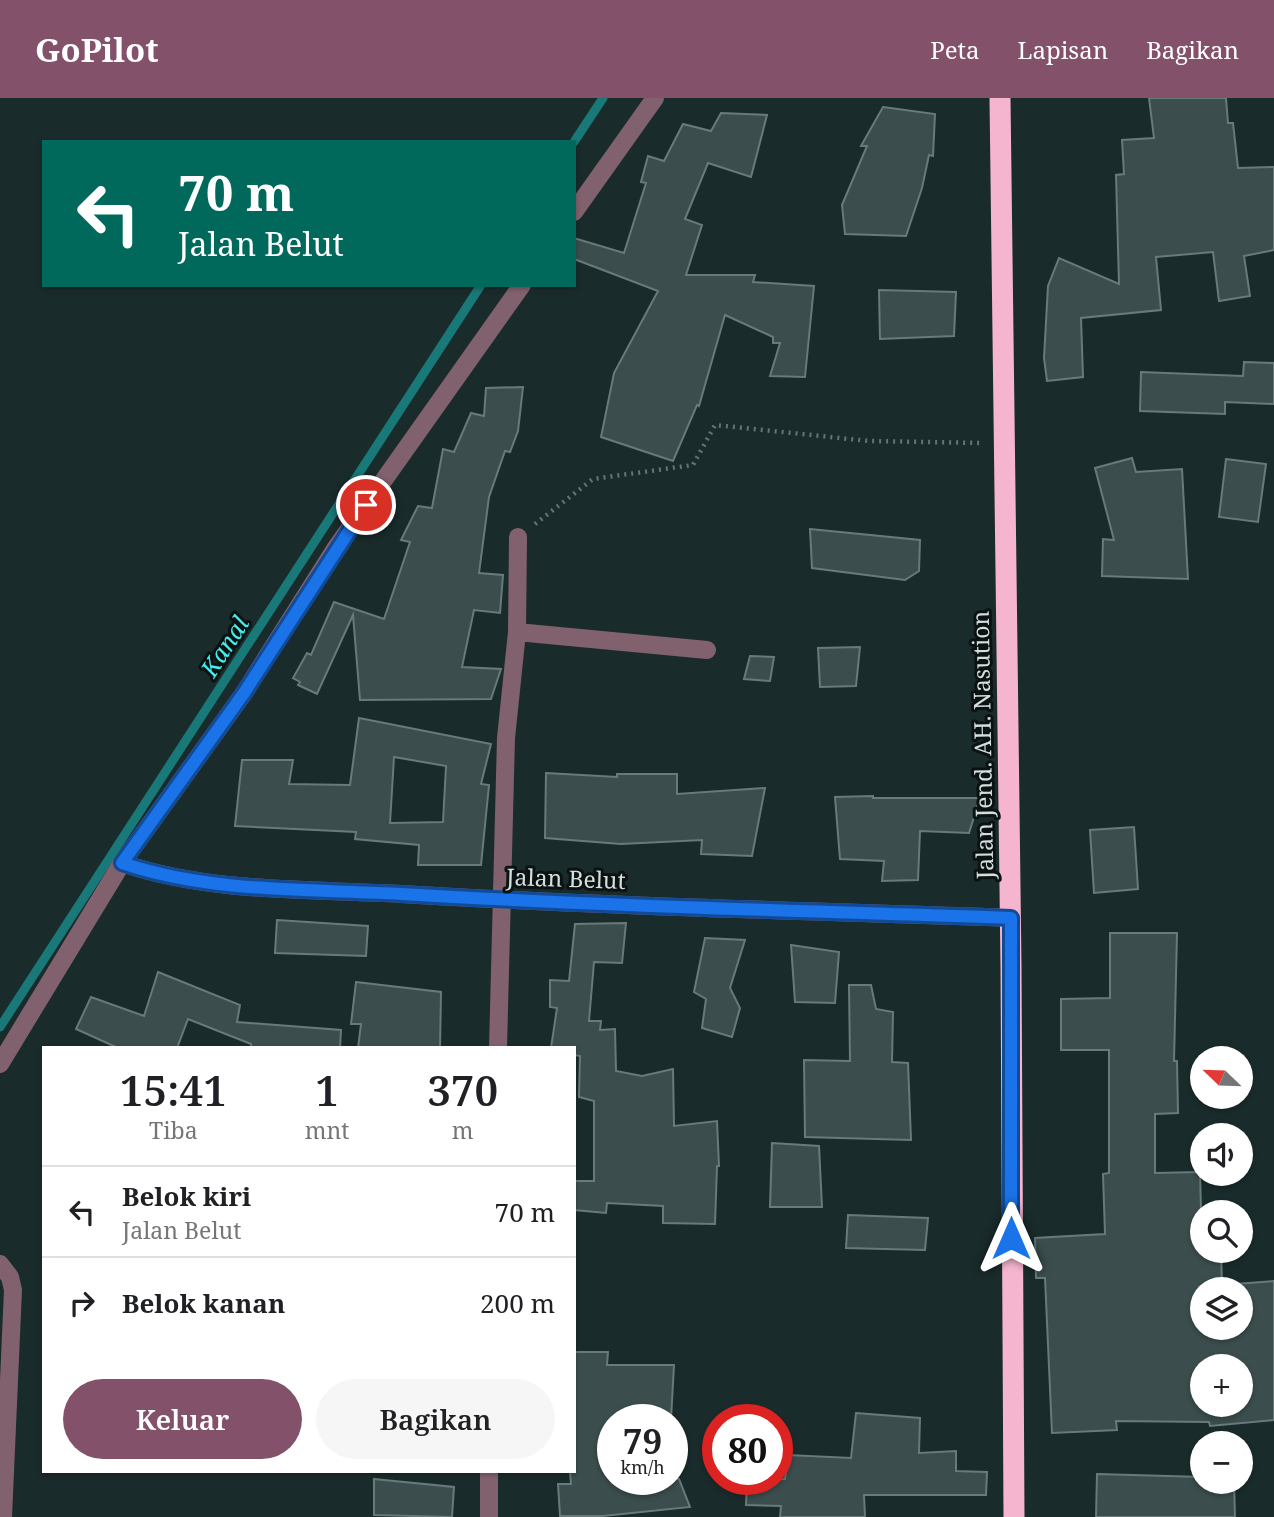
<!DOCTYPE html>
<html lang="id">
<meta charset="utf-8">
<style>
body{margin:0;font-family:"Noto Serif",serif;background:#f6f6f6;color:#202124;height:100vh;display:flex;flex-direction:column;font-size:26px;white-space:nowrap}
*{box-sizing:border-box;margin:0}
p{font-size:23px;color:#757577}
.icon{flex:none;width:38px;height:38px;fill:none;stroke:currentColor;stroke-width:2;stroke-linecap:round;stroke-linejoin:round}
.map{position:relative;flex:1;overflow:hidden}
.details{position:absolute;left:42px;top:948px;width:534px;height:427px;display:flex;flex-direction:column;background:#fff;border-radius:0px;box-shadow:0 2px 5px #0004}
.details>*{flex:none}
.top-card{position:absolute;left:42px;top:42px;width:534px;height:147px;border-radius:0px;box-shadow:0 2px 5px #0004;background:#00695c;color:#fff;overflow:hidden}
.needle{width:46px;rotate:293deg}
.controls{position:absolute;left:1190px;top:948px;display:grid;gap:14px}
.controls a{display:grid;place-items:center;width:63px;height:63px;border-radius:50%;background:#fff;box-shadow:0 2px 5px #0004;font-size:35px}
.speed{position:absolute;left:597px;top:1306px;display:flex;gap:14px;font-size:35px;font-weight:700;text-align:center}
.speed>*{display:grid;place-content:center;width:91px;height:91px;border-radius:50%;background:#fff;box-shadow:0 2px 5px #0004;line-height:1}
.speed small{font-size:18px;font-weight:400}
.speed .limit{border:10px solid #d22;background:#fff;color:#111}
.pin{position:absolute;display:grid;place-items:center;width:60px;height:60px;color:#fff;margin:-30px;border:4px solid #fff;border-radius:50%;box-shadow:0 2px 7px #0007}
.me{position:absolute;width:77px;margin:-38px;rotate:0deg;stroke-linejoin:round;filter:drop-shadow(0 0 5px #0008)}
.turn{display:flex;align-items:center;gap:24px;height:147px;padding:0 21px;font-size:32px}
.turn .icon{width:91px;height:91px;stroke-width:2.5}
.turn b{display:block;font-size:49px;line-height:60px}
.eta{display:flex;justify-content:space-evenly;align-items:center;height:119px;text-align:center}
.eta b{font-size:42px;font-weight:600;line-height:49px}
.cta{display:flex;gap:14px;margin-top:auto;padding:14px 21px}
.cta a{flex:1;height:80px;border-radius:42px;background:#83526a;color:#fff;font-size:28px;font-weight:600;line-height:80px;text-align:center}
.cta a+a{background:#f6f6f6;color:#202124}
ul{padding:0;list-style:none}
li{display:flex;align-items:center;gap:21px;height:91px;padding:0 21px;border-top:2px solid #e0e0e0}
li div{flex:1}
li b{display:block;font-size:26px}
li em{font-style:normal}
header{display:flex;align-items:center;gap:42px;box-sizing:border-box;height:98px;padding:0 35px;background:#83526a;color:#fff}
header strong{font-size:33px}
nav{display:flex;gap:38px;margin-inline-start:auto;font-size:24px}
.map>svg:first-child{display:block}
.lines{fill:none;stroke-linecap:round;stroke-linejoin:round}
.stream{stroke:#197878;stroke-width:9}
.building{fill:#3b4d4d;stroke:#677b7a;stroke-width:2;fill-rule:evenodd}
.path{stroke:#667474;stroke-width:4.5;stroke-dasharray:2 5;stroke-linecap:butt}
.minor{stroke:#82616e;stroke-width:18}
.highway{stroke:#f6b5cf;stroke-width:21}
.route-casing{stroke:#114b97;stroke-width:18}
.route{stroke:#1a73e8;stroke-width:12}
.labels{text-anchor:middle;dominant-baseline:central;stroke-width:6;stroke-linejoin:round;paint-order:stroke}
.street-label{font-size:23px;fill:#d4dede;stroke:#0b1212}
.water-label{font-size:24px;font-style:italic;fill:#46edee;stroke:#0b1212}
</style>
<header>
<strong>GoPilot</strong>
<nav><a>Peta</a><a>Lapisan</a><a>Bagikan</a></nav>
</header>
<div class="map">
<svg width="1274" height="1419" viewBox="0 0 1274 1419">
<rect width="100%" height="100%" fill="#1a2b2b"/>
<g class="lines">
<path class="stream" d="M 574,44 L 603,0
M 0,929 L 481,187"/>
</g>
<path class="building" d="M 1149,0 L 1226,0 L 1228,25 L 1233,25 L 1238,70 L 1274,69 L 1274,152 L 1244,158 L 1250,198 L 1219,203 L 1213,154 L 1156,159 L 1161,212 L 1081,220 L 1083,279 L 1047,283 L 1044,260 L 1048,188 L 1059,160 L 1119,186 L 1116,77 L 1124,76 L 1122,42 L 1154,40 Z
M 883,9 L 935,16 L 933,58 L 929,57 L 922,90 L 906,138 L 845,136 L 842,107 L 867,48 L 861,48 Z
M 721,15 L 767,17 L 751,79 L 708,65 L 685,121 L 702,127 L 686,177 L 755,177 L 753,184 L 814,188 L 805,279 L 770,278 L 780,245 L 773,245 L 773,239 L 725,217 L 699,308 L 697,307 L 673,363 L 601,339 L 614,275 L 658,193 L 574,161 L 574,140 L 624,155 L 646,85 L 641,84 L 648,58 L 664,63 L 683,26 L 711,33 Z
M 879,192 L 956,194 L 954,238 L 880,241 Z
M 1244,264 L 1274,265 L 1274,306 L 1225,304 L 1225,316 L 1140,313 L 1141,274 L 1243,278 Z
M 523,289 L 518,333 L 510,354 L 505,353 L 489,399 L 479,475 L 503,477 L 500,515 L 474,512 L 462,569 L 501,571 L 491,601 L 360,602 L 353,517 L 317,596 L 298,587 L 300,584 L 293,580 L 307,555 L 311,557 L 334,504 L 384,521 L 410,444 L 401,442 L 418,408 L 432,410 L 443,351 L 454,354 L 471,315 L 484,318 L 486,290 Z
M 1132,360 L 1136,374 L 1182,371 L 1188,481 L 1102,478 L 1103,441 L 1114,442 L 1095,370 Z
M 1226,361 L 1266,366 L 1258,424 L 1219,419 Z
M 810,431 L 920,442 L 919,473 L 905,482 L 812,470 Z
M 860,549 L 856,588 L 820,589 L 818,550 Z
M 750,558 L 774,559 L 770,583 L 744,581 Z
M 359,620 L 491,646 L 481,686 L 489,687 L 481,767 L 418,767 L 419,747 L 355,741 L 356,734 L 235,728 L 242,662 L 293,662 L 289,686 L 350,687 ZM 394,659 L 446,668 L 443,724 L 390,725 Z
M 546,675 L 617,679 L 617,676 L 677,676 L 677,696 L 765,690 L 752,758 L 701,756 L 702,742 L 621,746 L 545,740 Z
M 873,698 L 873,700 L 980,700 L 969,735 L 920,733 L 918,782 L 882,783 L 884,763 L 840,761 L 835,699 Z
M 1134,729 L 1138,791 L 1094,795 L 1090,732 Z
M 277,822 L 368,828 L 366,858 L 275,855 Z
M 626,825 L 622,865 L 594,864 L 589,923 L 601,923 L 600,932 L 615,931 L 616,973 L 642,978 L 673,971 L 674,1028 L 717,1023 L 719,1068 L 717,1068 L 715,1126 L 663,1125 L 663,1108 L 607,1105 L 606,1115 L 574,1112 L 574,1083 L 594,1083 L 594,1003 L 579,999 L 580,958 L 574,957 L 574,950 L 551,950 L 557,910 L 550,909 L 550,882 L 569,883 L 575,826 Z
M 1110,835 L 1177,835 L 1174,963 L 1177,963 L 1178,1015 L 1155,1016 L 1155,1075 L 1200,1074 L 1202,1153 L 1221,1153 L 1222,1187 L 1274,1183 L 1274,1322 L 1210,1328 L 1209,1324 L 1116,1323 L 1117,1332 L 1052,1335 L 1045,1180 L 1036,1180 L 1035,1140 L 1105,1136 L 1103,1076 L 1109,1075 L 1109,952 L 1061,952 L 1061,901 L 1110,900 ZM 1202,1192 L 1241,1192 L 1241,1230 L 1202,1230 ZM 1202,1269 L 1241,1269 L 1241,1307 L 1202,1307 Z
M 705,840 L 745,842 L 730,890 L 740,910 L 732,939 L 702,930 L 706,901 L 694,894 Z
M 791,847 L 839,854 L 835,905 L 795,904 Z
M 158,874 L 240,907 L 237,924 L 341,932 L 340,950 L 251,950 L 251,946 L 188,921 L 177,950 L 118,950 L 76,931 L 91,899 L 144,918 Z
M 356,884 L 441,894 L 440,950 L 358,950 L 361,926 L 351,926 Z
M 849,887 L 871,887 L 876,911 L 893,914 L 892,964 L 908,965 L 911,1042 L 805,1039 L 804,962 L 850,963 Z
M 772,1045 L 819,1048 L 822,1109 L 770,1109 Z
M 848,1117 L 928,1120 L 925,1152 L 846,1150 Z
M 574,1254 L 608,1254 L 607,1267 L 674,1267 L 671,1321 L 612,1321 L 612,1385 L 655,1388 L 656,1381 L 679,1381 L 690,1409 L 603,1418 L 560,1418 L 558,1386 L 571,1386 L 570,1374 L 574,1374 Z
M 856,1315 L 920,1320 L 919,1355 L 956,1353 L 956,1373 L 987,1374 L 986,1397 L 864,1397 L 865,1419 L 780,1419 L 781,1408 L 746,1407 L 747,1381 L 785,1381 L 788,1357 L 851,1360 Z
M 1097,1376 L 1202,1379 L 1202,1384 L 1234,1384 L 1235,1419 L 1096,1419 Z
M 374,1381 L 454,1389 L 452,1419 L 374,1417 Z"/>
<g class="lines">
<path class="path" d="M 535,426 L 593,381 L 693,367 L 715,327 L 869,343 L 980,345"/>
<path class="minor" d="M 574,114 L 655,0
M 517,534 L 707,552
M 122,765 C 210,795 309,791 401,796 C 604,808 807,813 1011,820
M 498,950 L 506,640 L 517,534 L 518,439
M 0,966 L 122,765 L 244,595 L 335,451 L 522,187
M 0,1166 L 10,1179 L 13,1192 L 3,1419
M 489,1419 L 489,1374"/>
<path class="highway" d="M 1000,0 L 1011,868 L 1014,1419"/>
</g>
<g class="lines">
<g class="route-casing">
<path id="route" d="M 366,407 L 244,595 L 122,765 C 210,795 309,791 401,796 C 604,808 807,813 1011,820 L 1011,1140"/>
</g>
<use href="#route" class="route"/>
</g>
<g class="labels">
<g class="street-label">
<text transform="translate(982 647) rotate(-91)">Jalan Jend. AH. Nasution</text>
<text transform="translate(566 780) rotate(2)">Jalan Belut</text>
</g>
<g class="water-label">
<text transform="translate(224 548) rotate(-57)">Kanal</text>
</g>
</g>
</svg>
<div class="controls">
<a><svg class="needle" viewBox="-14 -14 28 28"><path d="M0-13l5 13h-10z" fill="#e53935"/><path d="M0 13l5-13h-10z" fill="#757577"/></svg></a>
<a><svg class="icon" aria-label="sound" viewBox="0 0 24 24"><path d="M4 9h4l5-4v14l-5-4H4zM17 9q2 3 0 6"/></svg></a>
<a><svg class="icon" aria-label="search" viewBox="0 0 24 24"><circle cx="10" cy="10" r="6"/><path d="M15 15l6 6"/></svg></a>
<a><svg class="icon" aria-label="layers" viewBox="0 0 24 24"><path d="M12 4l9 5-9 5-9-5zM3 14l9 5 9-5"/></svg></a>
<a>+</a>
<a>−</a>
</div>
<div class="speed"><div>79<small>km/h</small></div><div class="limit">80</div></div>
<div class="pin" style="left:366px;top:407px;background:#d93025"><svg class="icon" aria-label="arrive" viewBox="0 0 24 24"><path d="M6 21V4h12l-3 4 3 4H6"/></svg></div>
<svg class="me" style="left:1011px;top:1140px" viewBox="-20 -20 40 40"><path d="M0-17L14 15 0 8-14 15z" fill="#1a73e8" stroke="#fff" stroke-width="4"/></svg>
<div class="top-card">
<div class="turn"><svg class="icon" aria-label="left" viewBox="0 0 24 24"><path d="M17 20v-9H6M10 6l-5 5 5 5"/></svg><div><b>70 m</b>Jalan Belut</div></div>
</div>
<section class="details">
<div class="eta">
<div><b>15:41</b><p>Tiba</p></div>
<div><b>1</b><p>mnt</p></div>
<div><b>370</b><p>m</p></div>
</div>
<ul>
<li><svg class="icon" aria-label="left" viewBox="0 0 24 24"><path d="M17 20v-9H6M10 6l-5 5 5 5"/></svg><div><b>Belok kiri</b><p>Jalan Belut</p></div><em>70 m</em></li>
<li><svg class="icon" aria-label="right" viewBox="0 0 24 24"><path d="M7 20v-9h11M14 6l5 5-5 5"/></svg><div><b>Belok kanan</b></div><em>200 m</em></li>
</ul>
<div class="cta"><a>Keluar</a><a>Bagikan</a></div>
</section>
</div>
